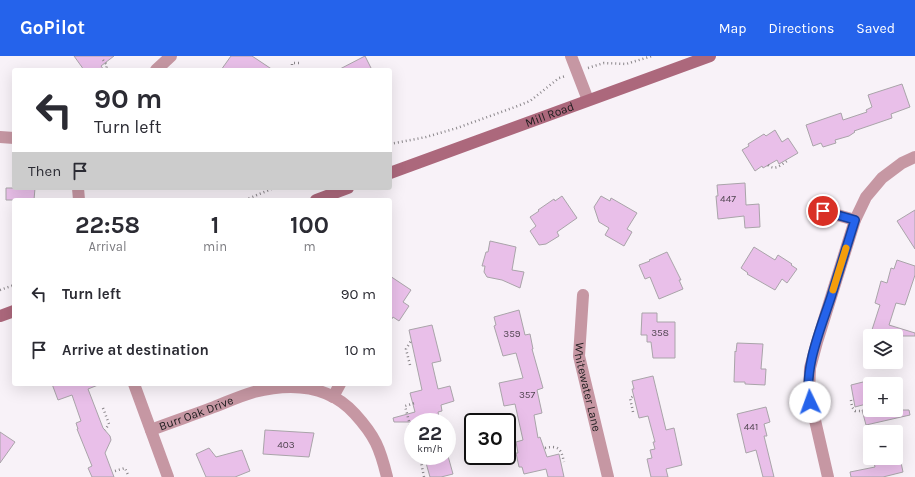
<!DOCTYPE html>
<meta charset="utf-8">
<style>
body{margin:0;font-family:Karla,sans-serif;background:#f2f2f3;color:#2b2b33;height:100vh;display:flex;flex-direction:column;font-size:15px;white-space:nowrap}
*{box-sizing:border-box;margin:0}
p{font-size:13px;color:#7c7c81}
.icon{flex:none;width:22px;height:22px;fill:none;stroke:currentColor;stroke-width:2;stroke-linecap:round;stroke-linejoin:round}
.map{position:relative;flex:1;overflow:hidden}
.panel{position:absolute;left:12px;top:142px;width:380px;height:188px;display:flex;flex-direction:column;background:#fff;border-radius:4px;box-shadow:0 4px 16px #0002}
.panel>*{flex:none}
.hud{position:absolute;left:12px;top:12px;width:380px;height:122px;border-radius:4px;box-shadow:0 4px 16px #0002;background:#fff;color:#2b2b33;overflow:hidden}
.tools{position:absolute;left:863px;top:273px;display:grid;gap:8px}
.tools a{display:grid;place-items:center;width:40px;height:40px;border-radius:4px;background:#fff;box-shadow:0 4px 16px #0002;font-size:20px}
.speed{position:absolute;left:404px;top:357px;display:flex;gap:8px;font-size:20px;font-weight:700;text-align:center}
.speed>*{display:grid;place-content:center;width:52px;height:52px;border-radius:50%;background:#fff;box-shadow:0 4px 16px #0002;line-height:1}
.speed small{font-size:10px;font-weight:400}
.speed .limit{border:2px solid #111;border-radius:6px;background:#fff;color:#111}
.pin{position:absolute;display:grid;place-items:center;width:34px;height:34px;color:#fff;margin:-17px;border:2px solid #fff;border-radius:50%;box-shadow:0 1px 4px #0007}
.me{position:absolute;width:44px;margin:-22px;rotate:357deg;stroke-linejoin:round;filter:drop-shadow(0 0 3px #0008)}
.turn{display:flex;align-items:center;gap:14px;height:84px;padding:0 16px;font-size:18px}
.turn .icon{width:52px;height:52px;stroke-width:2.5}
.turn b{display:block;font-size:28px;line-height:34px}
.then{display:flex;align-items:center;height:38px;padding:0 16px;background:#0003;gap:8px;font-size:15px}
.eta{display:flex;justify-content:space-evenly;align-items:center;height:68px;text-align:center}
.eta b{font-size:24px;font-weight:700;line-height:28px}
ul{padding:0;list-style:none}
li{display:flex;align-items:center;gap:12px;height:56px;padding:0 16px}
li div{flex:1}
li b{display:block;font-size:15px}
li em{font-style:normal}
header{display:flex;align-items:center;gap:24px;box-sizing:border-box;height:56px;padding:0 20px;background:#2563eb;color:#fff}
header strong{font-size:19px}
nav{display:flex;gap:22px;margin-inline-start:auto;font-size:14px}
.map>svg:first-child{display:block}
.building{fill:#e9bfe9;stroke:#a9a4a9}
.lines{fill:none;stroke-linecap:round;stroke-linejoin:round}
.path{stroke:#8a868a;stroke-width:2.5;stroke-dasharray:1 3;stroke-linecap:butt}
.street{stroke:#c697a3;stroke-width:12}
.secondary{stroke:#ac687c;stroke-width:12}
.route-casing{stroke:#184099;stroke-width:10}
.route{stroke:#2563eb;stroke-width:7}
.slow{stroke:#f59e0b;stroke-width:7}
.labels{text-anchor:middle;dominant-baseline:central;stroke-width:4;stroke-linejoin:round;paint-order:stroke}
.number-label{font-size:10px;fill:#524652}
.street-label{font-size:12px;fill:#1f1d1f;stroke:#f8f2f8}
</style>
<header>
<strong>GoPilot</strong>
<nav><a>Map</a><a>Directions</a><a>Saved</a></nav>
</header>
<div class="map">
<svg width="915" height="421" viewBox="0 0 915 421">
<rect width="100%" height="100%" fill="#f8f2f8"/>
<path class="building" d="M 74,0 L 114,0 L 101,10 L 104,14 L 84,14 Z
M 231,0 L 252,0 L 273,14 L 221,14 Z
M 365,0 L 372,14 L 338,14 Z
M 902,28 L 910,51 L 891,58 L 892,62 L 854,75 L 855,76 L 849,80 L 835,84 L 836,87 L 823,91 L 821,87 L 813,90 L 806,69 L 841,57 L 843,64 L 867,56 L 866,54 L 872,51 L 868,39 Z
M 775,74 L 782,86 L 788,82 L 798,97 L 779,108 L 777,104 L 763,112 L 762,110 L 755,115 L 742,94 L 749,90 L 748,88 L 764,78 L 766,80 Z
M 745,127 L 746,149 L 759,148 L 760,171 L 745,172 L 744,160 L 718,163 L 716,140 L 718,140 L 717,129 Z
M 6,132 L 35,132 L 34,144 L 6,144 Z
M 562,140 L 577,162 L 557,176 L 559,180 L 546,188 L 539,189 L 530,175 L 536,170 L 530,161 L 539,155 L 538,154 L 554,143 L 555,145 Z
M 601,140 L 610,145 L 611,142 L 637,157 L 627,173 L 632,176 L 624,190 L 605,179 L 609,172 L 599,166 L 594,151 Z
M 915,154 L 915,193 L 897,165 Z
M 490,185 L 516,191 L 512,214 L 524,216 L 520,232 L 502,224 L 487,221 L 484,216 L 485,210 L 482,210 L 486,196 L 488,196 Z
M 754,191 L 775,204 L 778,199 L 792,208 L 791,209 L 797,213 L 787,227 L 782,223 L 775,234 L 747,218 L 748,217 L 741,212 Z
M 667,196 L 681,224 L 679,224 L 683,233 L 659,243 L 650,221 L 645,223 L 639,209 L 650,205 L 649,204 Z
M 897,204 L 915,210 L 915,219 L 905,249 L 896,247 L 889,269 L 915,277 L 915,280 L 870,280 L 880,249 L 875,247 L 881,225 L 887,227 L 891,212 L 894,213 Z
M 390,220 L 411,234 L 403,246 L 409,250 L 399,265 L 393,261 L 390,266 Z
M 519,254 L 525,279 L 530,278 L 533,293 L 532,293 L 543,332 L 537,334 L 542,357 L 534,359 L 538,382 L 540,381 L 547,401 L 559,398 L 564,421 L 548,421 L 546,413 L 524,418 L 522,411 L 519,411 L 516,397 L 518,397 L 516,386 L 523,384 L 515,348 L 504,350 L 499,327 L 523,322 L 516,297 L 503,300 L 494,270 L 496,269 L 494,261 Z
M 642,257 L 657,257 L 657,266 L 675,266 L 675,302 L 653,302 L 651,286 L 647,286 L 647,279 L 641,279 Z
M 432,269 L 441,305 L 432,307 L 438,333 L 450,330 L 454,345 L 441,349 L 442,355 L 438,356 L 440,366 L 394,366 L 393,362 L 415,356 L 410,337 L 422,334 L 409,274 Z
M 737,287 L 763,288 L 761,313 L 766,313 L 765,329 L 745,328 L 745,326 L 734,326 L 735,295 L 736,296 Z
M 653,320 L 666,374 L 674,372 L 682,409 L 666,413 L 668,421 L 651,421 L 647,403 L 652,402 L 650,394 L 655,393 L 653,386 L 655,386 L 648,360 L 639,362 L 632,333 L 634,333 L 632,325 Z
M 867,325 L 868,332 L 870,332 L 870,347 L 855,351 L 851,329 Z
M 52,328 L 97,328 L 98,329 L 88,333 L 103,372 L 110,380 L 111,384 L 105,397 L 114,421 L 92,421 L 88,412 L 92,410 L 77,373 L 78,373 L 76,367 L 81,365 L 72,339 L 58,344 Z
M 766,351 L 770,366 L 764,368 L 767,380 L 764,380 L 774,421 L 763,421 L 756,394 L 746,397 L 737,358 Z
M 862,354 L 909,354 L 910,359 L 866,369 Z
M 265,374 L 314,377 L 309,401 L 263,398 Z
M 0,376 L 15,386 L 0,407 Z
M 209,392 L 216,401 L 242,394 L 250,415 L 235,421 L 206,421 L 196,398 Z
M 424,400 L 448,400 L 453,418 L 441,421 L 430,421 Z
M 873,402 L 900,402 L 903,416 L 883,421 L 851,421 L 850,416 L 875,411 Z"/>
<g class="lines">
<path class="path" d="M 103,4 L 107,9 L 106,14
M 292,9 L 292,7 L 302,7
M 588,12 L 604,7 L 626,8 L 652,0
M 78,13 L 78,14
M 390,88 L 426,81 L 457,72 L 515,51 L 530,45 L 559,22 L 566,20
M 768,109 C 775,115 781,109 787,105
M 13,120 L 14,120
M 245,144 L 274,132
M 0,234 L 14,229
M 410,309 L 406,293 L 411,285
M 851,344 L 852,351 L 855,355 L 863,355
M 103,352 L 109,368 L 105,374
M 633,356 L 630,342 L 634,340
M 410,369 L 405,350 L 415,347
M 545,392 C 559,389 561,393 564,406
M 115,415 L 125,412 L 128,419
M 424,421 L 421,406 L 425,403"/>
<g class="street">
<path d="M 571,0 L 588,44"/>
<path d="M 156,14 L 171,0"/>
<path d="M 0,81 L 14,82"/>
<path d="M 78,132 L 79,144"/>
<path d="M 823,155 L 855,164"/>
<path id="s1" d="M 583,239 L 579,300 L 608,421"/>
<path d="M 134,328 L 168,421"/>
<path d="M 333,341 L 340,328"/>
<path id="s2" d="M 151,374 C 172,366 193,359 214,351 C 227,346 240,340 254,336 C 290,327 328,328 355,358 C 375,380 380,392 387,421"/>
<path d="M 828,421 L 809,338 L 810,312 L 817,286 L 855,164 L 866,141 L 882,122 L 902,107 L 915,101"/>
</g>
<g class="secondary">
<path id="s3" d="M 390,117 L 710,0"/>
<path d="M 316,144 L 348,132"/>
<path d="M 0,260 L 14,255"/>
</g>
</g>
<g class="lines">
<g class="route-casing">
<path id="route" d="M 810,346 C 803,313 821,272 831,241 C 839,215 847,190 855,164 L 823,155"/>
</g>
<use href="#route" class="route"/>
<path class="slow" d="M 833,234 L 846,192"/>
</g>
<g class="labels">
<g class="number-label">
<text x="728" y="143">447</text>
<text x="660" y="277">358</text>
<text x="512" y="278">359</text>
<text x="527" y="339">357</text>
<text x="751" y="371">441</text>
<text x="286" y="389">403</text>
</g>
<g class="street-label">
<text stroke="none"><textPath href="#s3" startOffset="170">Mill Road</textPath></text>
<text stroke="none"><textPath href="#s1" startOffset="93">Whitewater Lane</textPath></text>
<text stroke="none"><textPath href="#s2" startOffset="48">Burr Oak Drive</textPath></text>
</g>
</g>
</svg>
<div class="tools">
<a><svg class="icon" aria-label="layers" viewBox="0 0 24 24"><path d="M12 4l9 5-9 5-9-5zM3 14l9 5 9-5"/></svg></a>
<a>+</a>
<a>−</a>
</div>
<div class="speed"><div>22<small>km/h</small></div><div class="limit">30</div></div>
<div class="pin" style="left:823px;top:155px;background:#d93025"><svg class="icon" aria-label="arrive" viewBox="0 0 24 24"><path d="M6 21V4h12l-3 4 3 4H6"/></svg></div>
<svg class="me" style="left:810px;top:346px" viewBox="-20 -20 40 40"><circle r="19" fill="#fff"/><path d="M0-13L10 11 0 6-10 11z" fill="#2563eb"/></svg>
<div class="hud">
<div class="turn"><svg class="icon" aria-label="left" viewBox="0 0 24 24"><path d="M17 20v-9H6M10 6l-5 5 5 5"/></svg><div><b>90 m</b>Turn left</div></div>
<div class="then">Then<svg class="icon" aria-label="arrive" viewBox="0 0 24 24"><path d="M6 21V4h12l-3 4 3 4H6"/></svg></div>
</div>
<section class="panel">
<div class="eta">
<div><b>22:58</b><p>Arrival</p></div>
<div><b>1</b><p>min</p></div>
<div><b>100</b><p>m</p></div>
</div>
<ul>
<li><svg class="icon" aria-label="left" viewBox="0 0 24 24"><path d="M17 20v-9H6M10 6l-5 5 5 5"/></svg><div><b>Turn left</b></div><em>90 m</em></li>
<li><svg class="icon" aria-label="arrive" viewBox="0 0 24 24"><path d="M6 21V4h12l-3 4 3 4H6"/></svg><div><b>Arrive at destination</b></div><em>10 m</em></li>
</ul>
</section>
</div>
